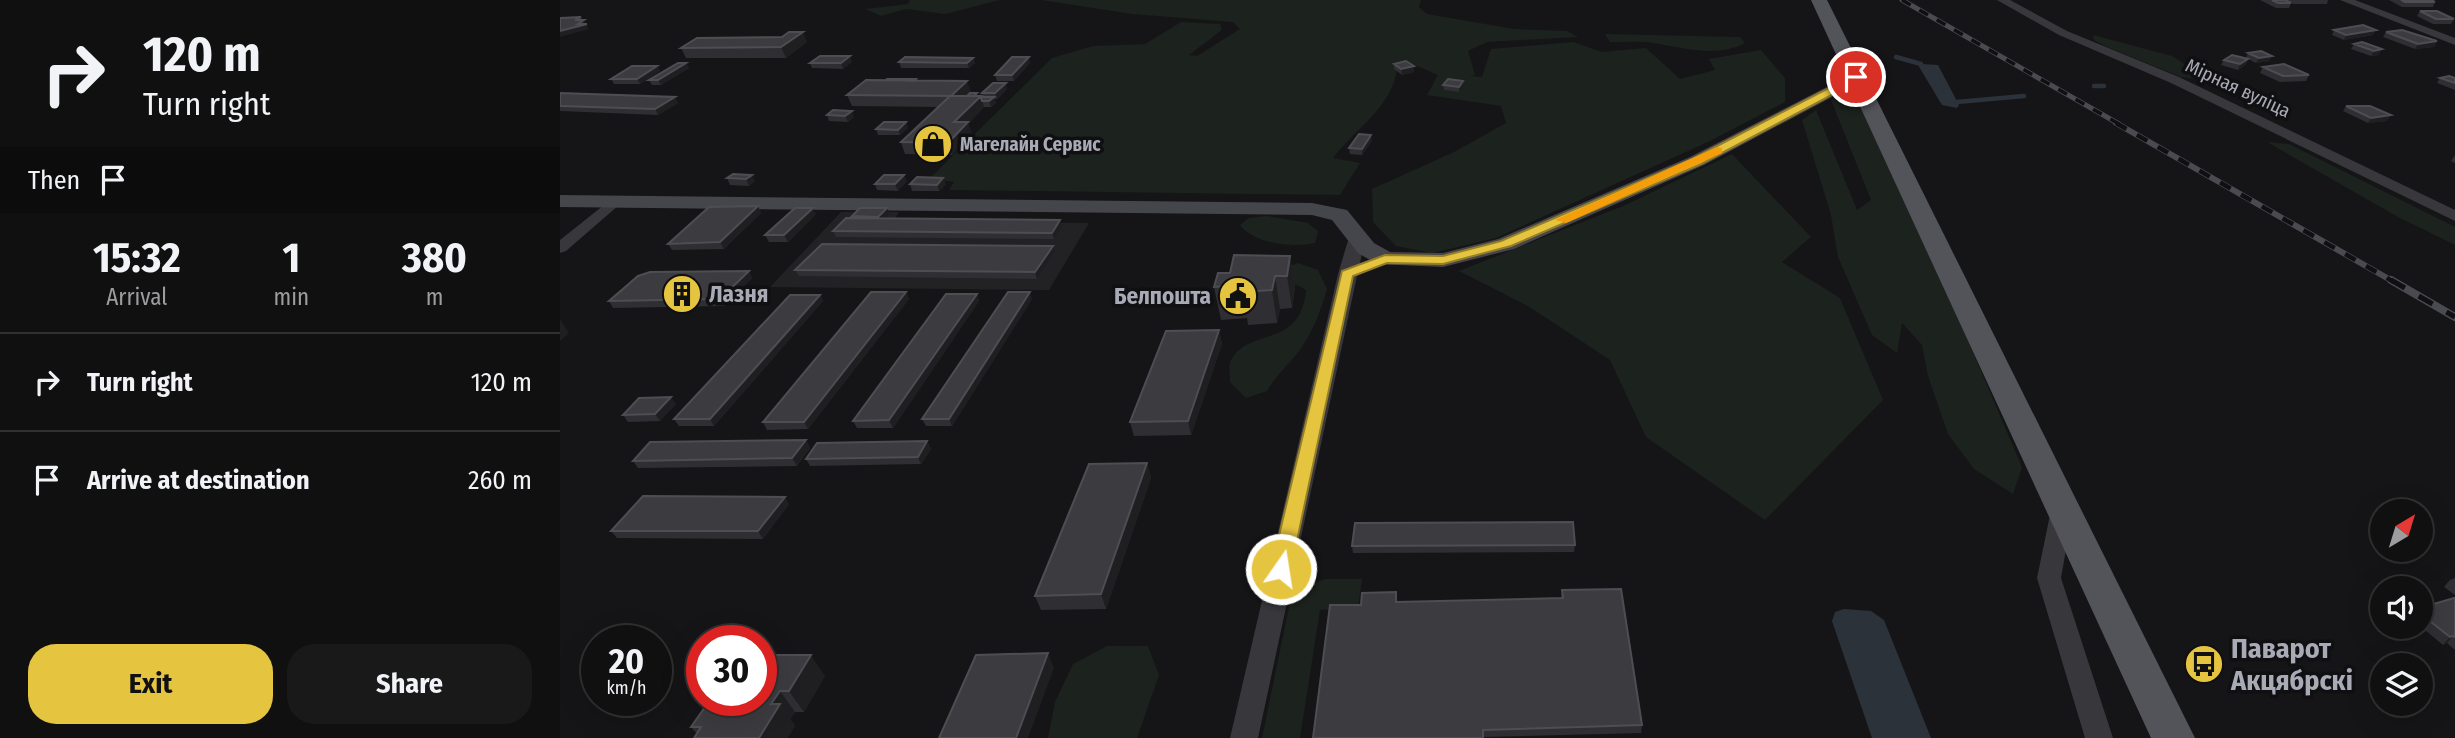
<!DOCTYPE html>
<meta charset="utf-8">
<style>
body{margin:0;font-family:"Fira Sans Condensed",sans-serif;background:#19191a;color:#f1f3f6;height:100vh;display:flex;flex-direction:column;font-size:26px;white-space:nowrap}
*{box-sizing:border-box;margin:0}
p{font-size:23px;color:#9c9d9f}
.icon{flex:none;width:38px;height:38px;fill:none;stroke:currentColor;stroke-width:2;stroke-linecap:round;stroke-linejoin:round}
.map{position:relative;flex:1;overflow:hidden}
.panel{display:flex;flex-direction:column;background:#101011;width:560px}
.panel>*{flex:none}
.hud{background:#101011;color:#f1f3f6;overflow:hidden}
.needle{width:46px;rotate:38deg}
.fabs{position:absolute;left:1810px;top:499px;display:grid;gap:14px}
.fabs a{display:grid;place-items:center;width:63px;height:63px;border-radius:50%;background:#101011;box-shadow:0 7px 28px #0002,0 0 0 2px #303031;font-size:35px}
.speed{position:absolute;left:21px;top:625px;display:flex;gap:14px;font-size:35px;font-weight:700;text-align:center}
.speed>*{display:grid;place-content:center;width:91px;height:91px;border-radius:50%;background:#101011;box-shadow:0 7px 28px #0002,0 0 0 2px #303031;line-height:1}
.speed small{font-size:18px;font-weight:400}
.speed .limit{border:10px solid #d22;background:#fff;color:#111}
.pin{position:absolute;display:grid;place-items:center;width:60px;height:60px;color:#fff;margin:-30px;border:4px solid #fff;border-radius:50%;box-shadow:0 2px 7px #0007}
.me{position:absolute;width:77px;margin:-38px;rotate:13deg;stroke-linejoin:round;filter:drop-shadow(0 0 5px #0008)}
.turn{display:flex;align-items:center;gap:24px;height:147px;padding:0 28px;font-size:32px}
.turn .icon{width:91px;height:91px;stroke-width:2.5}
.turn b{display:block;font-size:49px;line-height:60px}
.then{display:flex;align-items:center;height:66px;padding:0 28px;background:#0003;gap:14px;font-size:26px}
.eta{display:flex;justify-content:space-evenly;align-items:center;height:119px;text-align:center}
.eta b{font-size:42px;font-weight:700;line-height:49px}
.button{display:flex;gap:14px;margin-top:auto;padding:14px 28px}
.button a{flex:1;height:80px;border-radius:28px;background:#e5c43f;color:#111;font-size:28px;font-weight:700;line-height:80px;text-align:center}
.button a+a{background:#19191a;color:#f1f3f6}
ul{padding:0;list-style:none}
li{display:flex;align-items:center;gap:21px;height:98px;padding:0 28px;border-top:2px solid #303031}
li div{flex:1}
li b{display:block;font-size:26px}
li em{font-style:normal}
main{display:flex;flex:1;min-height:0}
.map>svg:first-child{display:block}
.built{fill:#222124}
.green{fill:#1c221d}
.water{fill:#2c323a}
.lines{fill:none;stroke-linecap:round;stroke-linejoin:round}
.stream{stroke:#2c323a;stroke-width:4.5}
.street{fill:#37373c;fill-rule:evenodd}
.secondary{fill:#45454c;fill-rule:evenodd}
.primary{fill:#53535a;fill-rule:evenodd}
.rail-far2-casing{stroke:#4a4a51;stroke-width:5}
.rail-far1-casing{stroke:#4a4a51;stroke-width:6}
.rail-casing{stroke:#4a4a51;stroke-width:8}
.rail-far2{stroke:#101012;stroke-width:3.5;stroke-dasharray:10;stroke-linecap:butt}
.rail-far1{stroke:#101012;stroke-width:4.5;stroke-dasharray:12;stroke-linecap:butt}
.rail{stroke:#101012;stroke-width:5;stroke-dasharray:16;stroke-linecap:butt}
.wall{fill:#2f2e32}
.shaded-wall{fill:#1f1f21}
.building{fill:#3c3c40;stroke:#4d4d53;stroke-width:2}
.route{fill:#e5c43f;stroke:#957f29;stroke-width:2}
.slow{fill:#f59e0b}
.labels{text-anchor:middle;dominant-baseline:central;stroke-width:7;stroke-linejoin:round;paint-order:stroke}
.far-street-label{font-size:19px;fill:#a8aab6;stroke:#101012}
.far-poi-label{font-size:19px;font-weight:bold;fill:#a8aab6;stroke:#101012;text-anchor:start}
.poi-label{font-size:23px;font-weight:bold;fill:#a8aab6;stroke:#101012;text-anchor:start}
.near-poi-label{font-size:28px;font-weight:bold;fill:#a8aab6;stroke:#101012;text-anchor:start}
</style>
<main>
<section class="panel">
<div class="hud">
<div class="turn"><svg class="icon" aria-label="right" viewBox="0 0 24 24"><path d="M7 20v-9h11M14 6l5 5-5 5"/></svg><div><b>120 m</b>Turn right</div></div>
<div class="then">Then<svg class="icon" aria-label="arrive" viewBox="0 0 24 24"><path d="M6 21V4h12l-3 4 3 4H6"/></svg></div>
</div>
<div class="eta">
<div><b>15:32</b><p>Arrival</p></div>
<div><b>1</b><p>min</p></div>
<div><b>380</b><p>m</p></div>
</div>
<ul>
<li><svg class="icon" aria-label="right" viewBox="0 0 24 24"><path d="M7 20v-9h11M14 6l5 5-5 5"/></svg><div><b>Turn right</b></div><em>120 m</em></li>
<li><svg class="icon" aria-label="arrive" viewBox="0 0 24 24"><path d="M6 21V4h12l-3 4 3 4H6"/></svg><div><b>Arrive at destination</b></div><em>260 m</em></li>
</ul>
<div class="button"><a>Exit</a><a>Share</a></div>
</section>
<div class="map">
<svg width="1895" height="738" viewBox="0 0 1895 738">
<rect width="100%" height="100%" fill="#151517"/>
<path class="built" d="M 281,212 L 339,212 L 334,221 L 529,223 L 489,290 L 210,287 Z"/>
<path class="green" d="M 350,0 L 440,0 L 385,14 L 346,9 L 321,16 L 305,9 L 348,4 Z
M 481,0 L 861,0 L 859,7 L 867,14 L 954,29 L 1007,31 L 1018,37 L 927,42 L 908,51 L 915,75 L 910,76 L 922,77 L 931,49 L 1013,42 L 1042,52 L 1086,48 L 1120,79 L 1155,70 L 1149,59 L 1201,50 L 1225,78 L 1225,102 L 1150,141 L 936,238 L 872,253 L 836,246 L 813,222 L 812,189 L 894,152 L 946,123 L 941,106 L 867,95 L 878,75 L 848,62 L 837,68 C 833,107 794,130 773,158 L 800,163 L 780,195 L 389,190 L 394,182 L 369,179 L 492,58 L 533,46 L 585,44 L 621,22 L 660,24 L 662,30 L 629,55 L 637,56 L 680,29 L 673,22 L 572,14 Z
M 1045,34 L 1180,37 L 1185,43 C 1158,58 1122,48 1094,43 C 1080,41 1064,42 1050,42 Z
M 1533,35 L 1612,56 L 1643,76 L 1637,79 L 1621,77 L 1545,46 L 1534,40 Z
M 1296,88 L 1332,163 L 1462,467 L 1453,494 L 1414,469 L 1388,434 L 1368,376 L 1362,345 L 1342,323 L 1337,353 L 1312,335 L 1278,257 L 1271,215 L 1242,120 L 1256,110 L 1297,210 L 1311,200 L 1271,100 Z
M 1707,142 L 1729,144 L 1895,227 L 1895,245 L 1838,217 Z
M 1172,154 L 1251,237 L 1222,262 L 1280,298 L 1323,400 L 1205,520 L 1086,437 L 1050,360 L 968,306 L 899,271 L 1063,206 Z
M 707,216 L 748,223 L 758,231 L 755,243 C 732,248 694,244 680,225 L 689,218 Z
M 738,263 L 758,270 L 767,289 C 761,310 754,329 742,347 C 731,363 718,372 707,391 L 686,398 L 670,382 C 670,375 668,366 671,360 C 689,327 741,349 746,290 L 727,280 L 723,269 Z
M 765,579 L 802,579 L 798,608 L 760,610 L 740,738 L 702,738 L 730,602 C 739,589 750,583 765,579 Z
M 547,646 L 588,646 L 599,675 L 577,738 L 488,738 L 495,702 L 513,664 Z"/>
<path class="water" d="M 1361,64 L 1378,65 L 1399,105 L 1397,108 L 1382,105 L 1358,65 Z
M 1284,609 L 1311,611 L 1324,620 L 1371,738 L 1312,738 L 1272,621 L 1275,612 Z"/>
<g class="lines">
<path class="stream" d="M 1336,57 L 1361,64
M 1534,86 L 1544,86
M 1397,102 L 1464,96"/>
<path class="street" d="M 1437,0 L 1450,0 L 1507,31 L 1619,77 L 1895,210 L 1895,221 L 1611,83 L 1499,35 Z
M 1780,0 L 1795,0 L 1895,38 L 1895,45 Z
M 54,197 L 59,199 L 59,205 L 6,251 L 0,253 L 0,240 Z
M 798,229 L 806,234 L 800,263 L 825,254 L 833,259 L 797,276 L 698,738 L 670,738 L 778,274 L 790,234 Z
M 1502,502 L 1510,504 L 1513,510 L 1501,578 L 1553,738 L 1525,738 L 1477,578 L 1491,510 L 1494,504 Z"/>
<path class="secondary" d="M 1296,72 L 1304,77 L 1302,81 L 1144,165 L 954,249 L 883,267 L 817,264 L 798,253 L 772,220 L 752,215 L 0,207 L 0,195 L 752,203 L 787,210 L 814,243 L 830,252 L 883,253 L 938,239 L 1130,157 Z"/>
<path class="primary" d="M 1251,0 L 1267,0 L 1635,738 L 1591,738 Z"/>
<g class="rail-far2-casing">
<path id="rail-far2" d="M 1342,0 L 1559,124"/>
</g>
<g class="rail-far1-casing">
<path id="rail-far1" d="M 1556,123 L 1834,282"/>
</g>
<g class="rail-casing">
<path id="rail" d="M 1831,280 L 1895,317"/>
</g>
<use href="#rail-far2" class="rail-far2"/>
<use href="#rail-far1" class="rail-far1"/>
<use href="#rail" class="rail"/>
</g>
<path class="wall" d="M 1700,0 L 1768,0 L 1767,4 L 1733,4 L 1731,3 L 1729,8 L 1716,8 Z
M 1829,0 L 1871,0 L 1875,2 L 1873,7 L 1842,7 Z
M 1860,11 L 1894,19 L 1891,24 L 1873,24 L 1857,16 Z
M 1774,30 L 1813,35 L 1784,40 L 1772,35 Z
M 1826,32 L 1877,41 L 1874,47 L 1855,49 L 1823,37 Z
M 222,37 L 247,42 L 226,58 L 126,58 L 121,48 Z
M 1802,42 L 1819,55 L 1811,56 L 1791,49 L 1794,44 Z
M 1688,53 L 1712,56 L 1709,61 L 1696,63 L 1688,59 L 1686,64 L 1678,70 L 1661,65 L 1664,60 L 1686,58 Z
M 413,58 L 415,63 L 409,68 L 341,68 L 339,62 Z
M 292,62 L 283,69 L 252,68 L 250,63 Z
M 126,63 L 129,68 L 101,85 L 92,85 L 89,80 Z
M 470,63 L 454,81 L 437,81 L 435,75 Z
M 834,64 L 854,72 L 842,75 L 834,69 Z
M 97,66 L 100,71 L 80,84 L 54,84 L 51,79 Z
M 1703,67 L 1749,75 L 1746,81 L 1720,82 L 1700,73 Z
M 1880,78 L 1895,78 L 1895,90 L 1877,83 Z
M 356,79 L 356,81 L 411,92 L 407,96 L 423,97 L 422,93 L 447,89 L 437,99 L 434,99 L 436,103 L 431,107 L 424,107 L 408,124 L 412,134 L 392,155 L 345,154 L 341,142 L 378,107 L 292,106 L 287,95 L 326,80 Z
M 903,81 L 904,86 L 899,92 L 884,90 L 883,85 Z
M 0,93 L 118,103 L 98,115 L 0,111 Z
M 1786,106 L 1827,121 L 1808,123 L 1783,111 Z
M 267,115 L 294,117 L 288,122 L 269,121 Z
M 346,122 L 348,128 L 340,135 L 318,135 L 316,129 Z
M 812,141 L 802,155 L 790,154 L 789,148 Z
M 1895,155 L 1895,163 L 1891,161 Z
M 173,174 L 195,181 L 189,186 L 170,185 L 167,178 Z
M 347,181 L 338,191 L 317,190 L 315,184 Z
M 350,184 L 386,184 L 379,191 L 352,191 Z
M 198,206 L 201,213 L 164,249 L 112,250 L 108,244 Z
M 327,208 L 330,215 L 326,219 L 502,227 L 494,239 L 276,237 L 273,231 L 293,218 L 292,216 Z
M 256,214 L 228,242 L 209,242 L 205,235 Z
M 495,252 L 477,279 L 239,276 L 235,270 Z
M 730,256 L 735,288 L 732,308 L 720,309 L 717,323 L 688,325 L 687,318 L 661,320 L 654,287 Z
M 189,271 L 192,278 L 164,306 L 53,308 L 49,301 Z
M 346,292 L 349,299 L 248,429 L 207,430 L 203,422 Z
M 417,294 L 419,301 L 333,428 L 297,428 L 293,421 Z
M 260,295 L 263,301 L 154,426 L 119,426 L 114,419 Z
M 472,299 L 392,426 L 366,426 L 362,419 Z
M 659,330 L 662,344 L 631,435 L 574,436 L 570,422 Z
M 116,404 L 100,421 L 68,422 L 63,415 Z
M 246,440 L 250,448 L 237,466 L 78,468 L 73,461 Z
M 367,441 L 371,449 L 361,464 L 250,466 L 246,459 Z
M 587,463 L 591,478 L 546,609 L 481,610 L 475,596 Z
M 229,504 L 203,539 L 57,538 L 51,531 Z
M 1015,545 L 1014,552 L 793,553 L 792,546 Z
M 1895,578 L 1895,595 L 1884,587 L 1890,580 Z
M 1002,590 L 1082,725 L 1081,733 L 923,737 L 801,605 L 837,602 L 1001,598 Z
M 1895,598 L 1895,650 L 1887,643 L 1883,645 L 1860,626 L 1860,608 Z
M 201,655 L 265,676 L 244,712 L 235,712 L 230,719 L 235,726 L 137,734 L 131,727 Z"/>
<path class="shaded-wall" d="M 21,17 L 29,29 L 0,37 L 0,31 Z
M 1816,30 L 1813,35 L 1784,40 L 1786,35 Z
M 243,32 L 247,42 L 226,58 L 221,47 Z
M 1877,41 L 1874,47 L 1855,49 L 1858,44 Z
M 1822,49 L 1819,55 L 1811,56 L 1814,51 Z
M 290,56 L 292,62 L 283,69 L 281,63 Z
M 1712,56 L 1709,61 L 1696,63 L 1699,58 Z
M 469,57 L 470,63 L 454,81 L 452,75 Z
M 413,58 L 415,63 L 409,68 L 407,63 Z
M 1688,59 L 1686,64 L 1678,70 L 1680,64 Z
M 126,63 L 129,68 L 101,85 L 98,80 Z
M 97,66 L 100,71 L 80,84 L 77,79 Z
M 854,66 L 854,72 L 842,75 L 841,69 Z
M 407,81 L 411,92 L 395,107 L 391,96 Z
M 903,81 L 904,86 L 899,92 L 899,87 Z
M 446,83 L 447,89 L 437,99 L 435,93 Z
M 417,93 L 419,98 L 421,96 L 424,107 L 408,124 L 412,134 L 392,155 L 388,143 L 394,122 L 411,99 Z
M 115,97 L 118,103 L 98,115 L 95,109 Z
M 434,97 L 436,103 L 431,107 L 429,101 Z
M 292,111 L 294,117 L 288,122 L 285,116 Z
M 1831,115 L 1827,121 L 1808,123 L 1811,118 Z
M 346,122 L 348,128 L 340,135 L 338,130 Z
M 811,135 L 812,141 L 802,155 L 802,149 Z
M 192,175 L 195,181 L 189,186 L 186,179 Z
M 344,175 L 347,181 L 338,191 L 335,184 Z
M 383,178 L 386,184 L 379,191 L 377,185 Z
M 198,206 L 201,213 L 164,249 L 160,242 Z
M 253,208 L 256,214 L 228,242 L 224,235 Z
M 327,208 L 330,215 L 321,223 L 318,217 Z
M 500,220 L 502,227 L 494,239 L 492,233 Z
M 493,246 L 495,252 L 477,279 L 475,272 Z
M 730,256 L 735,288 L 732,308 L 727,276 Z
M 189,271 L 192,278 L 164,306 L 160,299 Z
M 715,276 L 720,309 L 717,323 L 712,290 Z
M 346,292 L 349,299 L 248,429 L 244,422 Z
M 470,292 L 472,299 L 392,426 L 389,419 Z
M 417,294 L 419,301 L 333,428 L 329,420 Z
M 260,295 L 263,301 L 154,426 L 150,419 Z
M 0,319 L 9,333 L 0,341 Z
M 659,330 L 662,344 L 631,435 L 628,421 Z
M 111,397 L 116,404 L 100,421 L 95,414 Z
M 246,440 L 250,448 L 237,466 L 232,458 Z
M 367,441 L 371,449 L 361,464 L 358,457 Z
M 587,463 L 591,478 L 546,609 L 541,594 Z
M 225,497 L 229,504 L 203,539 L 198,531 Z
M 1893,636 L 1887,643 L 1883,645 L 1890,637 Z
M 488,653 L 494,668 L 468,738 L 456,738 Z
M 251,655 L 265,676 L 244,712 L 229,691 Z
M 220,691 L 235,712 L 230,719 L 235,726 L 228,738 L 199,738 L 211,704 Z"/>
<path class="building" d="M 1712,0 L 1725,0 L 1731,3 L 1718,3 Z
M 1841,0 L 1871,0 L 1875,2 L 1845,2 Z
M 1860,11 L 1877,11 L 1894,19 L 1876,19 Z
M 21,17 L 15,20 L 24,20 L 18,24 L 27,24 L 0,31 L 0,18 Z
M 1803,25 L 1816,30 L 1786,35 L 1774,30 Z
M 1842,30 L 1877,41 L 1858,44 L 1826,32 Z
M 229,32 L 243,32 L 221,47 L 121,48 L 137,38 L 222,37 Z
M 1802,42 L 1822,49 L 1814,51 L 1794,44 Z
M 1701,51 L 1712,56 L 1699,58 L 1688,53 Z
M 1672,55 L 1688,59 L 1680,64 L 1664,60 Z
M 260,56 L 290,56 L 281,63 L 250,63 Z
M 345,57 L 413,58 L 407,63 L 339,62 Z
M 452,57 L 469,57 L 452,75 L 435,75 Z
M 846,61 L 854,66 L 841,69 L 834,64 Z
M 118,63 L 126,63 L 98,80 L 89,80 Z
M 1724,64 L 1749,75 L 1723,76 L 1703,67 Z
M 72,66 L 97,66 L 77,79 L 51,79 Z
M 1889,76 L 1895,78 L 1895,83 L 1880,78 Z
M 327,79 L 356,79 L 354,81 L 326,80 Z
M 888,79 L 903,81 L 899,87 L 883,85 Z
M 306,80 L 407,81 L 391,96 L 287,95 Z
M 433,83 L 446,83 L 435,93 L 422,93 Z
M 0,93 L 115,97 L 95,109 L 0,106 Z
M 410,93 L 417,93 L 414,96 L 407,96 Z
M 390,96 L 421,96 L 394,122 L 408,122 L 388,143 L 341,142 Z
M 421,97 L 434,97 L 429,101 L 422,101 Z
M 1786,106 L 1810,106 L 1831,115 L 1811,118 Z
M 273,110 L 292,111 L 285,116 L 267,115 Z
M 324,122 L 346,122 L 338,130 L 316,129 Z
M 799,134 L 811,135 L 802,149 L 789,148 Z
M 173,174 L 192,175 L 186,179 L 167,178 Z
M 324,175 L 344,175 L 335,184 L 315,184 Z
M 357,177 L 383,178 L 377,185 L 350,184 Z
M 198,206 L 160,242 L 108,244 L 149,207 Z
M 235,208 L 253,208 L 224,235 L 205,235 Z
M 300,208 L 327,208 L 318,217 L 292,216 Z
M 286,218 L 500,220 L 492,233 L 273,231 Z
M 262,244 L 493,246 L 475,272 L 235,270 Z
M 674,255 L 730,256 L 727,276 L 715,276 L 712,290 L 682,292 L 683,285 L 654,287 L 658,273 L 670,273 Z
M 189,271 L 160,299 L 49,301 L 78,276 L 90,272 Z
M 311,292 L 346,292 L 244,422 L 203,422 Z
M 448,292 L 470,292 L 389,419 L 362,419 Z
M 386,294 L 417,294 L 329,420 L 293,421 Z
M 230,295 L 260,295 L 150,419 L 114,419 Z
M 659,330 L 628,421 L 570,422 L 606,331 Z
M 111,397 L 95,414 L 63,415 L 79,398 Z
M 246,440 L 232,458 L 73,461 L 90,442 Z
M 367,441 L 358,457 L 246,459 L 257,443 Z
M 587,463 L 541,594 L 475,596 L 529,464 Z
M 83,496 L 225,497 L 198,531 L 51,531 Z
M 1013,522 L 1015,545 L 792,546 L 795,523 Z
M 1061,589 L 1082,725 L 923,730 L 923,738 L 753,738 L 770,605 L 801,605 L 802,593 L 836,592 L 836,602 L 1003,598 L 1002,590 Z
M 1894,598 L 1895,598 L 1895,637 L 1893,636 L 1890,637 L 1862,615 L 1866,614 L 1860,610 L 1860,608 Z
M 488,653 L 456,738 L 379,738 L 416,655 Z
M 201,655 L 251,655 L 229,691 L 220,691 L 211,704 L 220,704 L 199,738 L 134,738 L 141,727 L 131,727 L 150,700 L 201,700 Z"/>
<path class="route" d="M 1296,74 L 1300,75 L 1300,80 L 1141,164 L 951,246 L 883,264 L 827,263 L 793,276 L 731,569 L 728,574 L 714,574 L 711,569 L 782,271 L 825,255 L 883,256 L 941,241 L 1132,159 Z"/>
<path class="slow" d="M 1157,147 L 1162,148 L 1162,153 L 1006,223 L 995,220 Z"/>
<defs>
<g id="shop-disc" transform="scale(2.0125)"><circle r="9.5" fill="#e5c43f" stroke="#101012"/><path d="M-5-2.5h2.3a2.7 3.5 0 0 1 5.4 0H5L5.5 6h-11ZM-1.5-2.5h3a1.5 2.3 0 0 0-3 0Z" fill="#111"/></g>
<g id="building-disc" transform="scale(2.0125)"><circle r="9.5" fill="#e5c43f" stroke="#101012"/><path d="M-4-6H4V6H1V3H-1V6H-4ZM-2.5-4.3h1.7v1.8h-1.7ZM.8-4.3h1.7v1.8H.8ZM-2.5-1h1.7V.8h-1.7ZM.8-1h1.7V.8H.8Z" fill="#111"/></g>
<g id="civic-disc" transform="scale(2.0125)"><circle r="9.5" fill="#e5c43f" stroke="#101012"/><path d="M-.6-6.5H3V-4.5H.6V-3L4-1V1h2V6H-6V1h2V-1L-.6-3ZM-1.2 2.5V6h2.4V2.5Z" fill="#111"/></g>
<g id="bus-disc" transform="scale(2.0125)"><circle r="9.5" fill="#e5c43f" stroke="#101012"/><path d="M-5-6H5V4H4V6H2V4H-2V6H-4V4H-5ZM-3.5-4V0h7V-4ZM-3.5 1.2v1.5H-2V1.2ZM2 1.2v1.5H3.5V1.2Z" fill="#111"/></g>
</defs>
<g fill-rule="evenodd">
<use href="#shop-disc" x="373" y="144"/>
<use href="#building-disc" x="122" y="294"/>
<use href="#civic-disc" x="678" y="296"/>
<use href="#bus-disc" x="1644" y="664"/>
</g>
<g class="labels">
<g class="far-street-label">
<text transform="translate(1678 88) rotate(25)">Мірная вуліца</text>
</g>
<g class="far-poi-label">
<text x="400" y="144">Магелайн Сервис</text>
</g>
<g class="poi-label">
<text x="149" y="294">Лазня</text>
<text x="651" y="296" text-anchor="end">Белпошта</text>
</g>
<g class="near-poi-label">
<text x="1671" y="648">Паварот<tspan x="1671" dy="32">Акцябрскі</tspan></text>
</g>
</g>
</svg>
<div class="fabs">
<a><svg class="needle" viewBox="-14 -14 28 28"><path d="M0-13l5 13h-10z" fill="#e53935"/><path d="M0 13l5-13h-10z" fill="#9c9d9f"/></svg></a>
<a><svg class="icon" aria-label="sound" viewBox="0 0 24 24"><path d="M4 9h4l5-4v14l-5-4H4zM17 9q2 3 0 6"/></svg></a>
<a><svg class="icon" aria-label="layers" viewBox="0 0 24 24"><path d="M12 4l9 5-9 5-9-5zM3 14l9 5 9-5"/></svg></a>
</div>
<div class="speed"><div>20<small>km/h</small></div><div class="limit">30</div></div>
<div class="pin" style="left:1296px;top:77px;background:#d93025"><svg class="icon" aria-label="arrive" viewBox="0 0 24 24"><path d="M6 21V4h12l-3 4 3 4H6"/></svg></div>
<svg class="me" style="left:721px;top:569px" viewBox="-20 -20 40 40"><circle r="17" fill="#e5c43f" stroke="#fff" stroke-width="3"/><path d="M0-11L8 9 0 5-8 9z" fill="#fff"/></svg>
</div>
</main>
